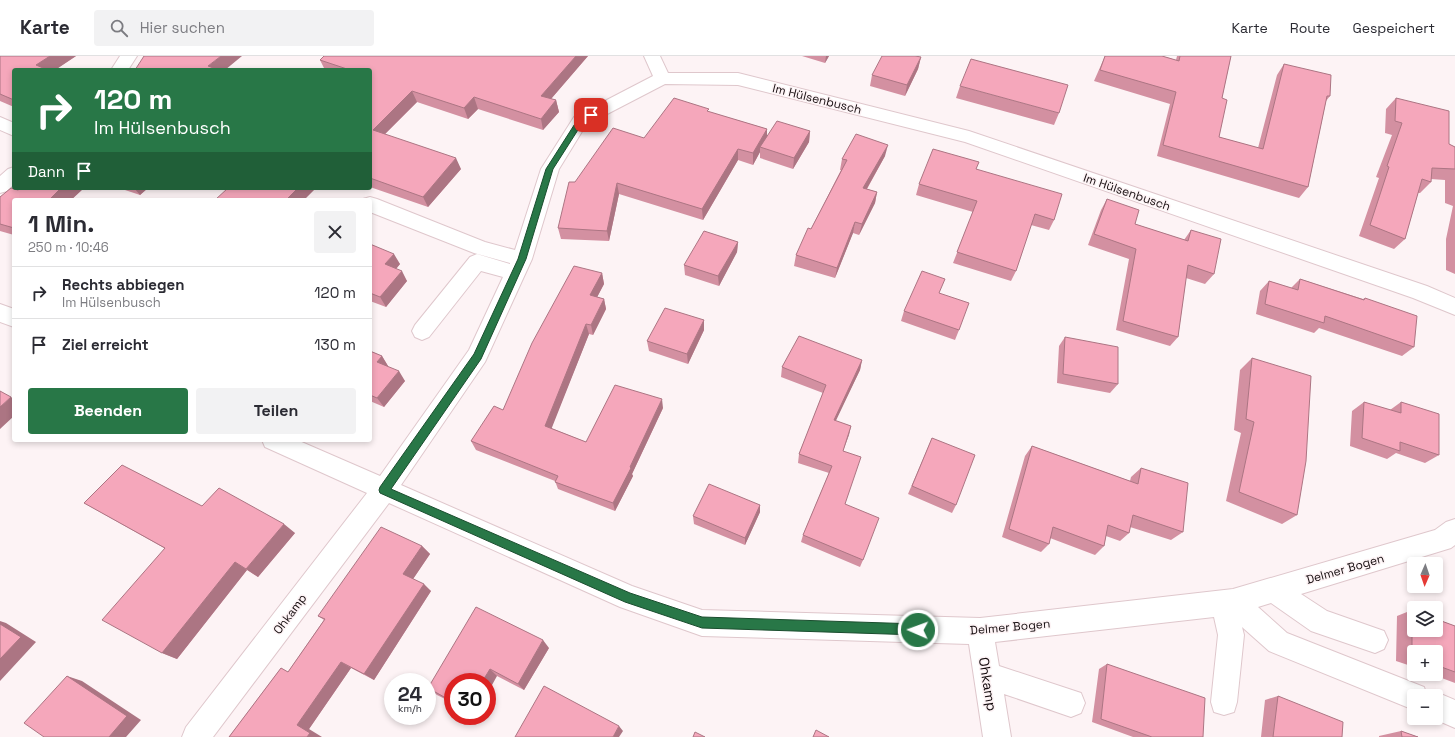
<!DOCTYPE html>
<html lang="de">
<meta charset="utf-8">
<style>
body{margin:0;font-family:"Space Grotesk",sans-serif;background:#f2f2f3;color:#2b2b33;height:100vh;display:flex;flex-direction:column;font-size:15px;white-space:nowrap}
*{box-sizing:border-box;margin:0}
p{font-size:13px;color:#7c7c81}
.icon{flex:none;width:22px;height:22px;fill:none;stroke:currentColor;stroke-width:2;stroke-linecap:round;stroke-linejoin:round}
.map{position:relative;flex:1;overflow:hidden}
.details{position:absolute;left:12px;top:142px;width:360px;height:244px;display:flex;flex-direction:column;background:#fff;border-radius:4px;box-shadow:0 2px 6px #0003}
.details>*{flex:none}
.top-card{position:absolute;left:12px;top:12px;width:360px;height:122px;border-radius:4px;box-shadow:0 2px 6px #0003;background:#287747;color:#fff;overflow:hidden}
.needle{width:26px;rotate:182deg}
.fabs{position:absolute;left:1407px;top:501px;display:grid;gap:8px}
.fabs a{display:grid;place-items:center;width:36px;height:36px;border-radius:4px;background:#fff;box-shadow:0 2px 6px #0003;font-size:20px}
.speed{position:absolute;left:384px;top:617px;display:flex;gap:8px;font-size:20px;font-weight:700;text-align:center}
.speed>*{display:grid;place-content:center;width:52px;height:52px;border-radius:50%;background:#fff;box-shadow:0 2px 6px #0003;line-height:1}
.speed small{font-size:10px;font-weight:400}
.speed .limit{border:6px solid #d22;background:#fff;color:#111}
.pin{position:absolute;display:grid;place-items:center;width:34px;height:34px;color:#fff;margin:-17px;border-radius:8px;box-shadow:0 2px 6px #0006}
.me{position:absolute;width:44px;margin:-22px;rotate:272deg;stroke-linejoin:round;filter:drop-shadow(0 0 3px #0008)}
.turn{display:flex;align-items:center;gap:14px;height:84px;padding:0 16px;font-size:18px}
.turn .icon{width:52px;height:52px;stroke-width:2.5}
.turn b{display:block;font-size:28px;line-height:34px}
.then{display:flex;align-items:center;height:38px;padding:0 16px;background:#0003;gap:8px;font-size:15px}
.round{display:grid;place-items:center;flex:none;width:42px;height:42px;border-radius:4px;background:#f2f2f3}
.overview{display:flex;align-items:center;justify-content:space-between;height:68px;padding:0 16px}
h1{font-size:24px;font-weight:800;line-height:30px}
.cta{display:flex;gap:8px;margin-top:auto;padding:8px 16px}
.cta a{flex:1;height:46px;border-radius:4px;background:#287747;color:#fff;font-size:16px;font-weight:800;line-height:46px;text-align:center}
.cta a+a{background:#f2f2f3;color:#2b2b33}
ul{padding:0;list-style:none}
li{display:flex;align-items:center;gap:12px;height:52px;padding:0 16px;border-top:1px solid #e1e1e2}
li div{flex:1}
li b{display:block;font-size:15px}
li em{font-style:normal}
header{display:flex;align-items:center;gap:24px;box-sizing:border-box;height:56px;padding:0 20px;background:#fff;border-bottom:1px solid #e1e1e2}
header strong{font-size:19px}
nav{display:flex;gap:22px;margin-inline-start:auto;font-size:14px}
.search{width:280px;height:36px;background:#f2f2f3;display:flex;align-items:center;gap:10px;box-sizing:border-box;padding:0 14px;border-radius:4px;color:#7c7c81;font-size:15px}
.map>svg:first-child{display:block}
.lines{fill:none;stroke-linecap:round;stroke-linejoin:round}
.minor-casing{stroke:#dfc7cc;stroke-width:2}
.minor{fill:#fff;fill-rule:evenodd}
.wall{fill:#d390a1}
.shaded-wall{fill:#ac7583}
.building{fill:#f5a7bb;stroke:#ac7583}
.route{fill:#287747;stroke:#1a4d2e}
.labels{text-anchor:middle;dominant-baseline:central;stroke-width:3;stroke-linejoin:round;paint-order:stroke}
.street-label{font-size:12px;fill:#140c0e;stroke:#fdf3f5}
.near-street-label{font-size:14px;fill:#140c0e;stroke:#fdf3f5}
</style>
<header>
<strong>Karte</strong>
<div class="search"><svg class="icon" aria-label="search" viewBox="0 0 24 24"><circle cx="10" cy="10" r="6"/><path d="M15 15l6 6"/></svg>Hier suchen</div>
<nav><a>Karte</a><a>Route</a><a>Gespeichert</a></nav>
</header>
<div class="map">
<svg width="1455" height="681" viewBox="0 0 1455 681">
<rect width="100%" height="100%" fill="#fdf3f5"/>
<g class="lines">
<g class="minor-casing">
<path id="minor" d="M 120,0 L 137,0 L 128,14 L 111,14 Z
M 644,0 L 660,0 L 668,17 L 738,17 L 969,75 L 1427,230 L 1455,242 L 1455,259 L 1413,242 L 965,86 L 738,29 L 665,28 L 586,69 L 559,113 L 532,203 L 485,306 L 401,429 L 632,530 L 702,554 L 980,562 L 1233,533 L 1435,474 L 1446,466 L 1455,463 L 1455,489 L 1451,492 L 1301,538 L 1327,555 L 1384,575 L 1388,584 L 1384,593 L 1375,597 L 1311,575 L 1271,547 L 1258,551 L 1287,577 L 1424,631 L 1427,640 L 1414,640 L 1414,654 L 1269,595 L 1242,571 L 1244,579 L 1237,646 L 1234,656 L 1224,659 L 1214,656 L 1211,646 L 1218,579 L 1214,561 L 995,586 L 999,610 L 1081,637 L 1085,647 L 1081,657 L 1071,661 L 1004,638 L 1011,681 L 983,681 L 969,588 L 702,580 L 620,551 L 389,447 L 213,681 L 182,681 L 186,671 L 367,437 L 265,391 L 262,384 L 297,384 L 380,420 L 469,294 L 503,221 L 481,215 L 429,281 L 422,284 L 415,281 L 412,275 L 415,269 L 470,201 L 477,198 L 510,208 L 510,207 L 474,197 L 370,156 L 370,144 L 363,143 L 370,141 L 377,143 L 485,186 L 515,194 L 541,113 L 574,61 L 653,20 Z
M 0,61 L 14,67 L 14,80 L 0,74 Z
M 14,111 L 14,128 L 7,135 L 0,137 L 0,120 L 8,113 Z
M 0,248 L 14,253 L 14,271 L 0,266 Z
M 1436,636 L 1455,644 L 1455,672 L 1432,662 L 1436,662 L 1436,640 L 1427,640 Z"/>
</g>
<use href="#minor" class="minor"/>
</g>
<path class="wall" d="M 0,0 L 76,0 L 55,14 L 14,14 L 14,51 L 0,45 Z
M 324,0 L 588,0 L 551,43 L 556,44 L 559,56 L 543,74 L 478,53 L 468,63 L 417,46 L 385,78 L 461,113 L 428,151 L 370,131 L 370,14 L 325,14 L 320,4 Z
M 802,0 L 829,0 L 825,7 Z
M 1105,0 L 1162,0 L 1176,4 L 1177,0 L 1231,0 L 1222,42 L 1219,81 L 1258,92 L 1277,19 L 1284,8 L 1330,40 L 1326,45 L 1308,131 L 1299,142 L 1157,100 L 1170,48 L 1094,25 Z
M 921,1 L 918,13 L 905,40 L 870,30 L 872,19 Z
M 960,30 L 1059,57 L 1054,69 L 956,42 Z
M 1396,42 L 1449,88 L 1455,91 L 1455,218 L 1446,214 L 1446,183 L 1453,150 L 1445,147 L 1445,124 L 1431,123 L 1431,126 L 1420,137 L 1418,137 L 1405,183 L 1394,193 L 1359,180 L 1379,122 L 1376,121 L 1392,79 L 1385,77 L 1386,53 Z
M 709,56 L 767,73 L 767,80 L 810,75 L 809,86 L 793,113 L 760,102 L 760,96 L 753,109 L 738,104 L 703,164 L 619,138 L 609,185 L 561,183 L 558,172 L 575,126 L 644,82 Z
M 885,100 L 867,133 L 877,136 L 875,147 L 859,179 L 853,177 L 835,222 L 794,210 L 796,199 L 811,173 L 841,114 L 840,114 L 842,103 Z
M 976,113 L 1054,164 L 1049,174 L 1031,169 L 1016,215 L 1011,225 L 953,207 L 973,156 L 916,139 L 919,128 Z
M 21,132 L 84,132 L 71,144 L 14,144 L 14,179 L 0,175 L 0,141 L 18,134 Z
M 119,132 L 148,132 L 140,139 Z
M 1107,143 L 1135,168 L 1184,184 L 1191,174 L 1214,218 L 1205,228 L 1186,222 L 1178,281 L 1170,290 L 1116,274 L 1129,203 L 1088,189 L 1101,154 Z
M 738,186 L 737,196 L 719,230 L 685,219 L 684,209 Z
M 370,188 L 400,208 L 396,213 L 407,225 L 386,251 L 370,245 Z
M 602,217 L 604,228 L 597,241 L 604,243 L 606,253 L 593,279 L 589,278 L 551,372 L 586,386 L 663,352 L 632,418 L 633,420 L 615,455 L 558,433 L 555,425 L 476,394 L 471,385 L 503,354 Z
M 1300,223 L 1363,243 L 1365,242 L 1414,291 L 1402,300 L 1319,272 L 1314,277 L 1256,258 L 1260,235 L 1269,225 L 1291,232 Z
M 940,237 L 959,274 L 955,284 L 901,265 L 904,255 Z
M 704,264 L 704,274 L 688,308 L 649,295 L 647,285 Z
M 1065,281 L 1118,328 L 1110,337 L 1057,327 L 1059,290 Z
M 370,295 L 382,300 L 388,310 L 388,311 L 405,325 L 384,351 L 370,345 Z
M 1252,302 L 1297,459 L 1282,468 L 1226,445 L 1241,377 L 1234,374 L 1240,314 Z
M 862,304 L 860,314 L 835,365 L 851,370 L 843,395 L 845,448 L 863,504 L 860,511 L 801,486 L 803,479 L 829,417 L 798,407 L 799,398 L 823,337 L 781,321 L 782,311 Z
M 1364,346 L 1390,354 L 1401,346 L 1439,399 L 1425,407 L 1396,397 L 1387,403 L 1350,390 L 1352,355 Z
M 932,382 L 956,449 L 952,457 L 908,438 Z
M 1032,390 L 1130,425 L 1131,421 L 1141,412 L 1183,476 L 1171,484 L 1130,471 L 1129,477 L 1120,485 L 1106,480 L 1104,490 L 1095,499 L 1050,482 L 1049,488 L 1041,496 L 1002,481 L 1025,400 Z
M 84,447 L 202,450 L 295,477 L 258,521 L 247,514 L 177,603 L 162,597 L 164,492 Z
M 760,449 L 760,456 L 745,489 L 694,468 L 693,460 Z
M 422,490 L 430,498 L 413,523 L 431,535 L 374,624 L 351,612 L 309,673 L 229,681 L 281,612 L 288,616 L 324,564 L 318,560 Z
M 1412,554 L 1455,570 L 1455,627 L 1431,618 L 1436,618 L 1436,596 L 1414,596 L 1414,611 L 1396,605 L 1397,560 Z
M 549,592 L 524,634 L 497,620 L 453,626 L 453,647 L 437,639 L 428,632 Z
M 1107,608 L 1203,681 L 1133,681 L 1092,666 L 1099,613 Z
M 1278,640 L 1342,681 L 1261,681 L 1265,644 Z
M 1401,675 L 1418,681 L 1379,681 L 1379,680 Z"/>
<path class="shaded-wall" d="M 50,0 L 76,0 L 55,14 L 40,14 L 36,9 Z
M 221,0 L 242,0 L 225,14 L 211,14 L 208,10 Z
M 576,0 L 588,0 L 544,51 L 541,40 Z
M 826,0 L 829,0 L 825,7 Z
M 921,1 L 918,13 L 905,40 L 907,29 Z
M 412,35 L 417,46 L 378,85 L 373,74 Z
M 474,41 L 478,53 L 468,63 L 464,52 Z
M 556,44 L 559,56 L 543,74 L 541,63 Z
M 767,73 L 767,85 L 760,91 L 760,96 L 753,109 L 753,97 Z
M 810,75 L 809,86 L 793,113 L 794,102 Z
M 888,89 L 885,100 L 861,143 L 863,132 Z
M 738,93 L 738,104 L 703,164 L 702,153 Z
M 456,102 L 461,113 L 428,151 L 423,141 Z
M 617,127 L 619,138 L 609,185 L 607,175 Z
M 61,132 L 84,132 L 71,144 L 49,144 Z
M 134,132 L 148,132 L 140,139 Z
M 298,132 L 316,132 L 304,144 L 286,144 Z
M 877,136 L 875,147 L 859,179 L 862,168 Z
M 855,166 L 853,177 L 835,222 L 837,212 Z
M 738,186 L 737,196 L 719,230 L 718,220 Z
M 394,198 L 400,208 L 391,219 L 385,208 Z
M 402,215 L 407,225 L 386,251 L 380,241 Z
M 602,217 L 604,228 L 593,249 L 590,239 Z
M 604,243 L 606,253 L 593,279 L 591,269 Z
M 704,264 L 704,274 L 688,308 L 687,298 Z
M 586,268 L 589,278 L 549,379 L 545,370 Z
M 382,300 L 388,310 L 383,316 L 377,306 Z
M 862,304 L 860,314 L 832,373 L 834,364 Z
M 399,315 L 405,325 L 384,351 L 377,342 Z
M 11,341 L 14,343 L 14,360 L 0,373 L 0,351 Z
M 662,343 L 663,352 L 632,418 L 633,420 L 615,455 L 613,447 Z
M 851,370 L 849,379 L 840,403 L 843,395 Z
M 760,449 L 760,456 L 745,489 L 745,482 Z
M 284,468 L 295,477 L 258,521 L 246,513 Z
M 422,490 L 430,498 L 411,526 L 403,518 Z
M 235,506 L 247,514 L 177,603 L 162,597 Z
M 424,528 L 431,535 L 374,624 L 364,618 Z
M 0,565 L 6,567 L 36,586 L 0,625 Z
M 543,584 L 549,592 L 524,634 L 518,628 Z
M 341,606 L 351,612 L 309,673 L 322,681 L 307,681 L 297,669 Z
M 490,613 L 497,620 L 487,638 L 487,626 L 482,626 Z
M 67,620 L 82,625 L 141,664 L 126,681 L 109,681 Z
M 619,670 L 623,675 L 619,681 L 613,681 Z"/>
<path class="building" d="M 0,0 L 50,0 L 36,9 L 48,14 L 14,14 L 14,44 L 0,38 Z
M 144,0 L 221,0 L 208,10 L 219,14 L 135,14 Z
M 324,0 L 576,0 L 541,40 L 556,44 L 541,63 L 474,41 L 464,52 L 412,35 L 373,74 L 456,102 L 423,141 L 370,122 L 370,14 L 350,14 L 320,4 Z
M 882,0 L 915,0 L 921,1 L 907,29 L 872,19 Z
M 1105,0 L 1162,0 L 1179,5 L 1180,0 L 1231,0 L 1222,42 L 1227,44 L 1219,81 L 1263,93 L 1284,8 L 1331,19 L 1330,40 L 1327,40 L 1308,131 L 1163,89 L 1176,36 L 1100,14 Z
M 971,3 L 1068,29 L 1059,57 L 960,30 Z
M 674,42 L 709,53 L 707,55 L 767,73 L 753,97 L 738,93 L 702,153 L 617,127 L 607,175 L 558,172 L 569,126 L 575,126 L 613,72 L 644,82 Z
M 1396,42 L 1449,55 L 1449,88 L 1455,91 L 1455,113 L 1432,112 L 1431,126 L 1422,123 L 1405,183 L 1370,169 L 1389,111 L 1387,110 L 1402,67 L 1395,65 Z
M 777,65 L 810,75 L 794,102 L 760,91 Z
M 856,78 L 888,89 L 863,132 L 877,136 L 862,168 L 855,166 L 837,212 L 796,199 L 808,172 L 811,173 L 847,104 L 842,103 Z
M 933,93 L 979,106 L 976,113 L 1062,138 L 1054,164 L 1035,158 L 1016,215 L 957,196 L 977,145 L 919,128 Z
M 11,132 L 18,134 L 21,132 L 61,132 L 49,144 L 14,144 L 14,172 L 0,168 L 0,141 Z
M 228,132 L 298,132 L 286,144 L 215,144 Z
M 1107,143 L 1139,154 L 1135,168 L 1188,185 L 1191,174 L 1221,183 L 1214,218 L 1188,209 L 1178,281 L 1123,265 L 1136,193 L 1094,178 Z
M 704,175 L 738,186 L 718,220 L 684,209 Z
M 370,188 L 394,198 L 385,208 L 402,215 L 380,241 L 370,237 Z
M 574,210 L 602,217 L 590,239 L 604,243 L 591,269 L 586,268 L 545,370 L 586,386 L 615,329 L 662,343 L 630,411 L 631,412 L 613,447 L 555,426 L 558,420 L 471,385 L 494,350 L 503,354 L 532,287 Z
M 922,215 L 945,223 L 939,237 L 969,247 L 959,274 L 904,255 Z
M 1300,223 L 1364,244 L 1365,242 L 1417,260 L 1414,291 L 1325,260 L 1324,267 L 1265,248 L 1269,225 L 1298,234 Z
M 665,252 L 704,264 L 687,298 L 647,285 Z
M 799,280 L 862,304 L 834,364 L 851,370 L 843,395 L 861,401 L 845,448 L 879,462 L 863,504 L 803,479 L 832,410 L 799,398 L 826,329 L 782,311 Z
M 1065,281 L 1118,291 L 1118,328 L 1063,318 Z
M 370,295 L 382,300 L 377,306 L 399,315 L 377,342 L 370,339 Z
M 1252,302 L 1311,320 L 1306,405 L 1297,459 L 1239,436 L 1254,366 L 1246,363 Z
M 0,335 L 11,341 L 0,351 Z
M 1364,346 L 1401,357 L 1401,346 L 1439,358 L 1439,399 L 1400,386 L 1400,395 L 1362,382 Z
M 932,382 L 975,399 L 956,449 L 912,430 Z
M 1032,390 L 1138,428 L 1141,412 L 1188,427 L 1183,476 L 1133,459 L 1129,477 L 1108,469 L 1104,490 L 1053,471 L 1049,488 L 1009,473 Z
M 122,409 L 202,450 L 219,432 L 284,468 L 246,513 L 235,506 L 162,597 L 102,564 L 165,492 L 84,447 Z
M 709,428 L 760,449 L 745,482 L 693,460 Z
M 381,471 L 422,490 L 403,518 L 424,528 L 364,618 L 341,606 L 297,669 L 310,677 L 307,681 L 229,681 L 281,612 L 288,616 L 325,563 L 318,560 Z
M 476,551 L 543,584 L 518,628 L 490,613 L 482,626 L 453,626 L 453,646 L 428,632 Z
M 1412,554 L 1414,554 L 1414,574 L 1436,574 L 1436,563 L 1455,570 L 1455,616 L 1436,609 L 1436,596 L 1414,596 L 1414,600 L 1412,600 Z
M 0,568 L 21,581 L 0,603 Z
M 1107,608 L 1205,642 L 1203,681 L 1152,681 L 1101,663 Z
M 67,620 L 127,660 L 109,681 L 44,681 L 24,667 Z
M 544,630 L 619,670 L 613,681 L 515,681 Z
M 1278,640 L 1343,666 L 1342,681 L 1273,681 Z
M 816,674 L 829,681 L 813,681 Z
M 1401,675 L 1418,681 L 1402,681 Z
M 695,676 L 705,681 L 693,681 Z"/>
<path class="route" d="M 588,57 L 594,59 L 583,66 L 553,113 L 526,203 L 481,303 L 391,433 L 630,537 L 702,561 L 918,568 L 922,570 L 924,574 L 922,577 L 918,579 L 702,572 L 625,546 L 380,437 L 379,434 L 380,431 L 474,298 L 518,203 L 546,113 L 578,63 Z"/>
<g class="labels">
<g class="street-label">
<text transform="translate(817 43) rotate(14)">Im Hülsenbusch</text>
<text transform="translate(1127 136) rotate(19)">Im Hülsenbusch</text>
<text transform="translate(1345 513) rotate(-16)">Delmer Bogen</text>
<text transform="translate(290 558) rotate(-53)">Ohkamp</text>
<text transform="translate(1010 571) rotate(-5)">Delmer Bogen</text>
</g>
<g class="near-street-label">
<text transform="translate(988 628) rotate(81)">Ohkamp</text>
</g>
</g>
</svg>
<div class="fabs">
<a><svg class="needle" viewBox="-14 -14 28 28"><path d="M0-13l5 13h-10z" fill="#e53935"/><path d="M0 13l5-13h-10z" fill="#7c7c81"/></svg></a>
<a><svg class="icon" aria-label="layers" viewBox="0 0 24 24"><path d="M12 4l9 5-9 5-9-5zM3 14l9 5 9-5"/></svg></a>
<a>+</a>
<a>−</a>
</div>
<div class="speed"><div>24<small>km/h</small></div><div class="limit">30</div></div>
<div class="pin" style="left:591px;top:59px;background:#d93025"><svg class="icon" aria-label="arrive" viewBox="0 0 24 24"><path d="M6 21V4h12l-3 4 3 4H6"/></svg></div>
<svg class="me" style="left:918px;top:574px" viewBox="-20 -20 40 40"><circle r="17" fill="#287747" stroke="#fff" stroke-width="3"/><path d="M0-11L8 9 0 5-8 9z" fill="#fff"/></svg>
<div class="top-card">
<div class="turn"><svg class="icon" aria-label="right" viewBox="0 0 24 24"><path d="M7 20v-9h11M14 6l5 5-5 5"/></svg><div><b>120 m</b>Im Hülsenbusch</div></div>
<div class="then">Dann<svg class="icon" aria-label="arrive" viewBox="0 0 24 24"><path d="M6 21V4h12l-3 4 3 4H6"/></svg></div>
</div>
<section class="details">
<div class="overview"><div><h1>1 Min.</h1><p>250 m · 10:46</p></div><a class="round"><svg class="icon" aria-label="close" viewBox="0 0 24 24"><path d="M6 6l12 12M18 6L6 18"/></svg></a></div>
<ul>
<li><svg class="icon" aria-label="right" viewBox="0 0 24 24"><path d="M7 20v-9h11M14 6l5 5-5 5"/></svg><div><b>Rechts abbiegen</b><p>Im Hülsenbusch</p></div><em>120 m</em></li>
<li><svg class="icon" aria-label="arrive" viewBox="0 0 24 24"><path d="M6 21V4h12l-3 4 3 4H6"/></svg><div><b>Ziel erreicht</b></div><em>130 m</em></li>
</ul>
<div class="cta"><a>Beenden</a><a>Teilen</a></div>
</section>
</div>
